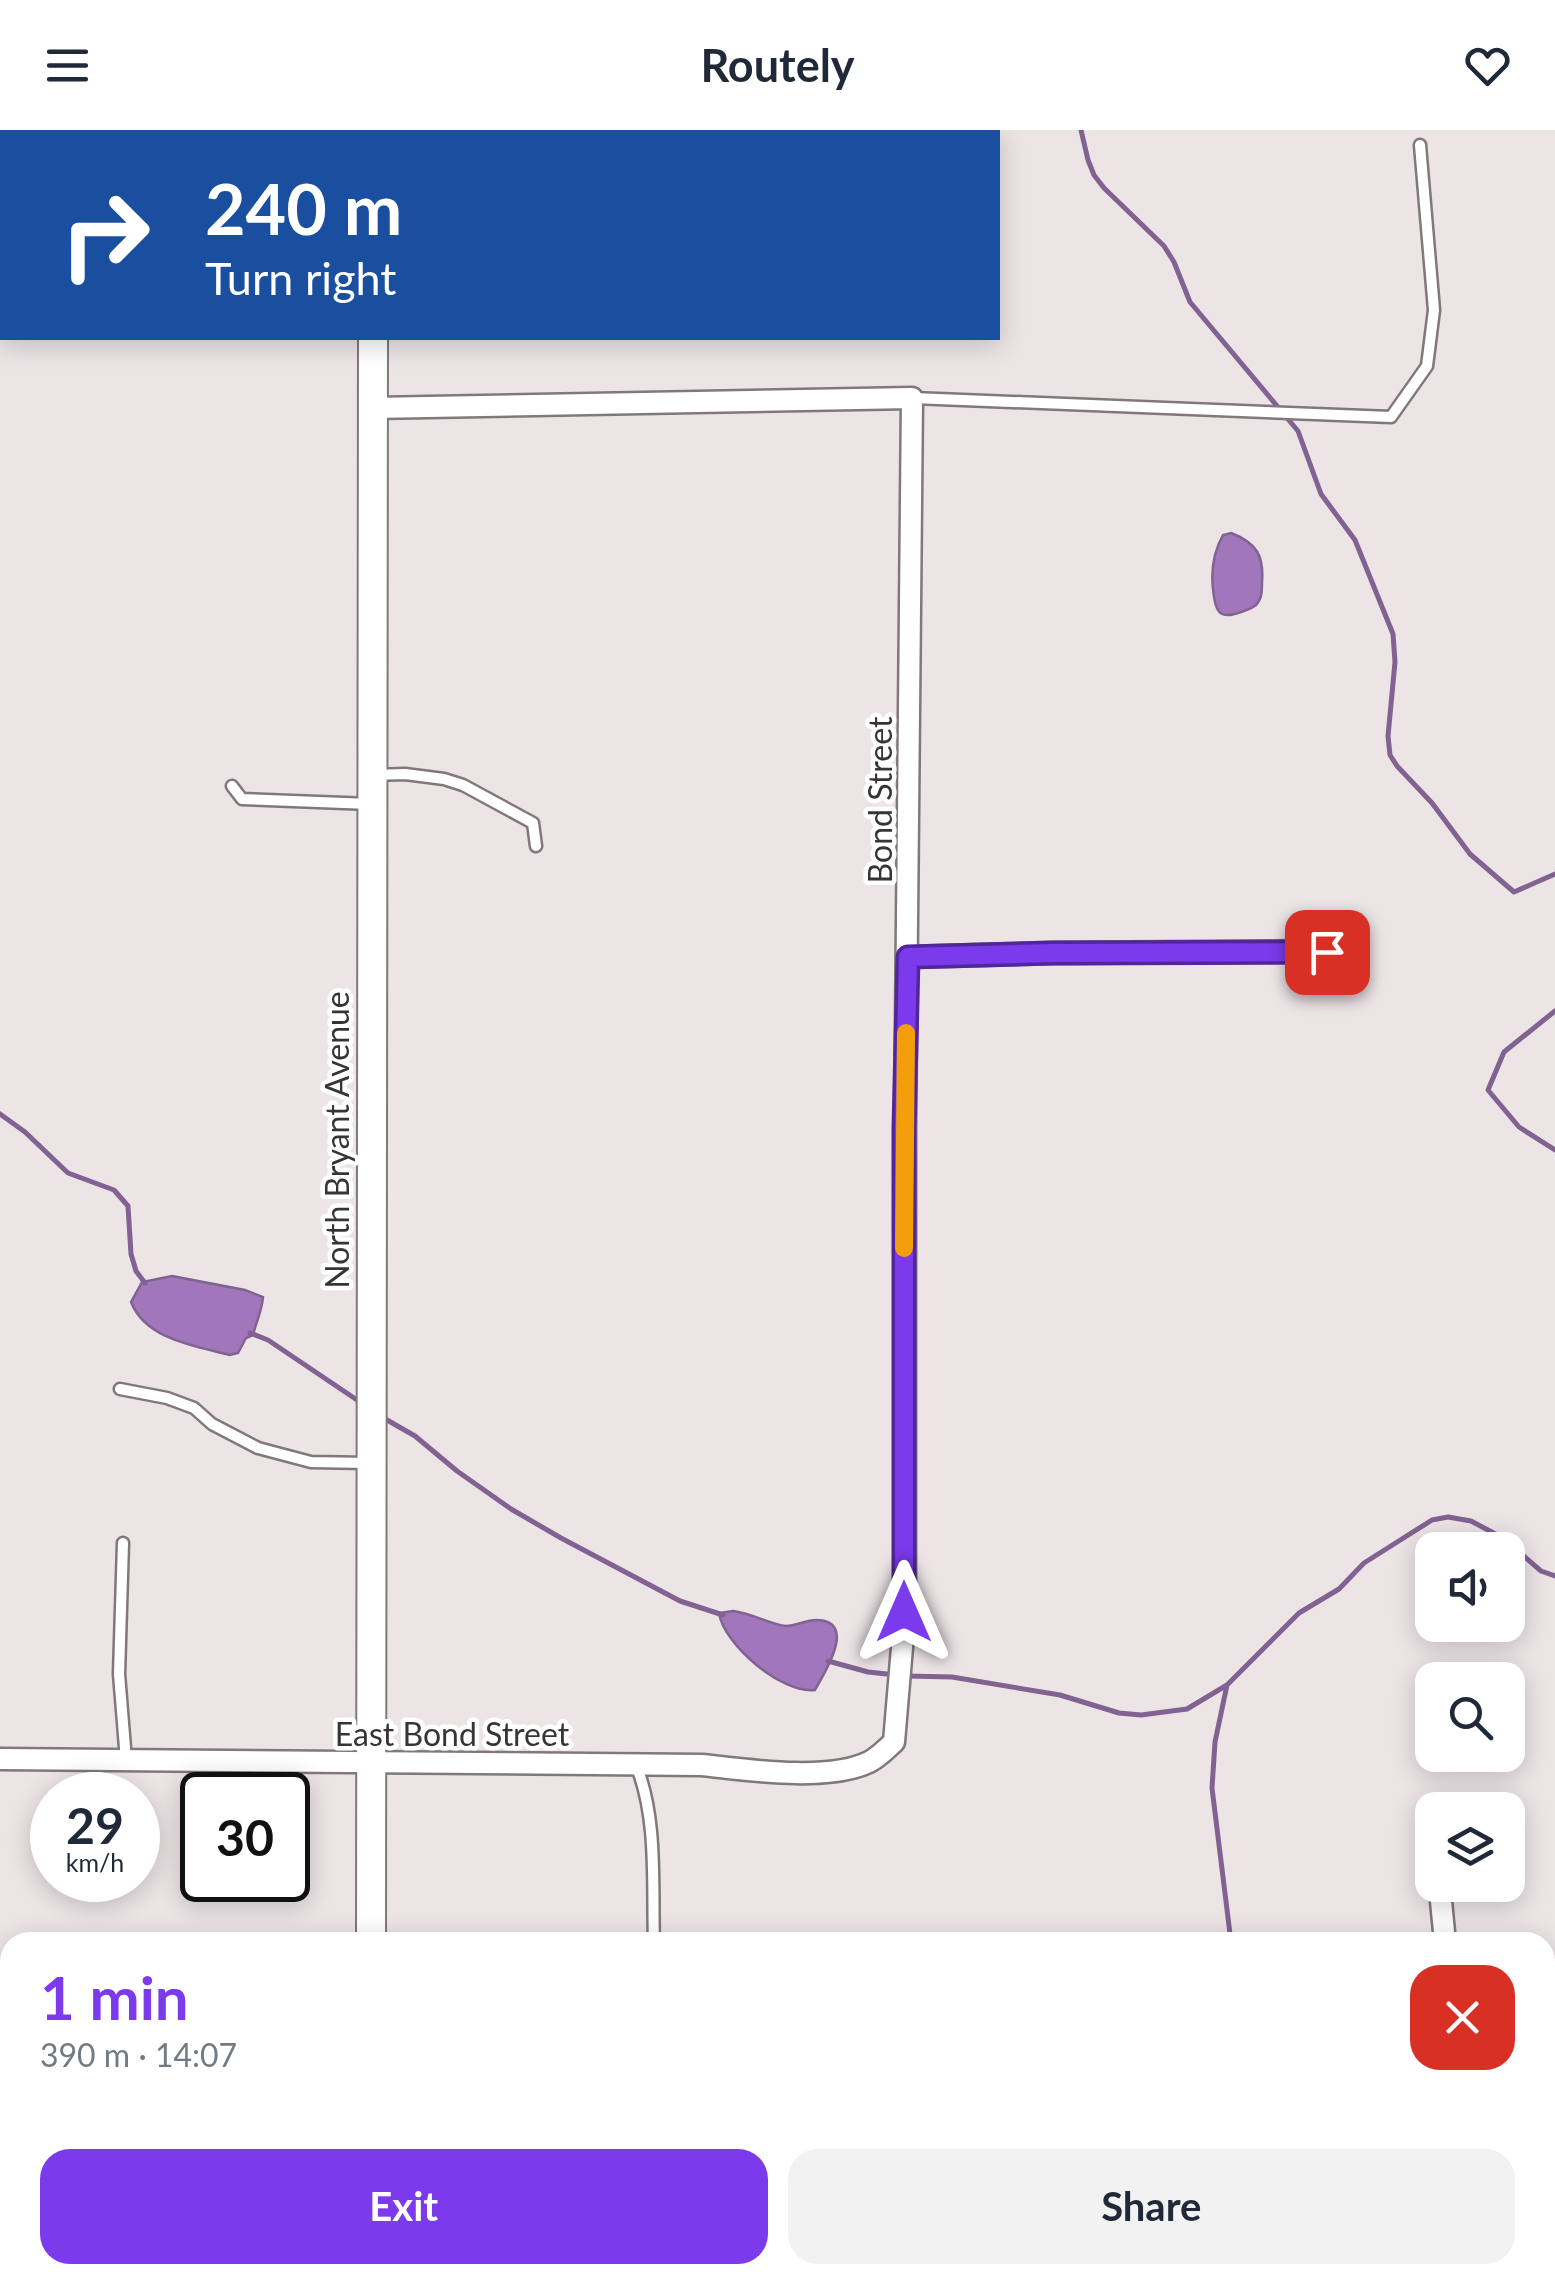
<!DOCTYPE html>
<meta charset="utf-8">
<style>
body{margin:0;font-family:Lato,sans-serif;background:#f2f2f3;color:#1f2937;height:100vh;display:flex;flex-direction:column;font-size:38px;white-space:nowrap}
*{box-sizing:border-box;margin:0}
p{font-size:32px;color:#747a83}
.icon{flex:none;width:55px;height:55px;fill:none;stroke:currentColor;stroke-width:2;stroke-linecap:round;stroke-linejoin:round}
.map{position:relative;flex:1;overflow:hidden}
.panel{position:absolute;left:0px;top:1802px;width:1555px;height:352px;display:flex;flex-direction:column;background:#fff;border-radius:30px 30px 0 0;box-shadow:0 5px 25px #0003}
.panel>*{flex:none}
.guide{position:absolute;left:0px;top:0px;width:1000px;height:210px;box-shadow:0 5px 25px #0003;background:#1a4fa0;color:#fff;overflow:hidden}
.tools{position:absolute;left:1415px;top:1402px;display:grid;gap:20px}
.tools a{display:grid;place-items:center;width:110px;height:110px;border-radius:20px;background:#fff;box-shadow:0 5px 25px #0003;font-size:50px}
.speed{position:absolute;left:30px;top:1642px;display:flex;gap:20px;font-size:50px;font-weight:700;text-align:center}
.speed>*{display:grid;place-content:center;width:130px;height:130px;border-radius:50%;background:#fff;box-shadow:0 5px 25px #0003;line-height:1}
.speed small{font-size:25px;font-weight:400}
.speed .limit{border:5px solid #111;border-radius:15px;background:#fff;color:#111}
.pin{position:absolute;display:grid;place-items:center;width:85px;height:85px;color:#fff;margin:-42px;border-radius:20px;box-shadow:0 5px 15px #0006}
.me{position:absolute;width:110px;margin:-55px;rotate:0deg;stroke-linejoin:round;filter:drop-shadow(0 0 8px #0008)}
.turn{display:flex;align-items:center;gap:35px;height:210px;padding:0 40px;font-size:45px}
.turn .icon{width:130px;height:130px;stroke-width:2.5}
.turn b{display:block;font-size:70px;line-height:85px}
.round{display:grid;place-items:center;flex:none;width:105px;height:105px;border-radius:30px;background:#f2f2f3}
.summary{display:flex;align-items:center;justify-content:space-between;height:170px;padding:0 40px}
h1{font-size:60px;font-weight:700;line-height:75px;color:#7c3aed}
.action{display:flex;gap:20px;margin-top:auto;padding:20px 40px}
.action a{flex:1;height:115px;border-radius:30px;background:#7c3aed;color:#fff;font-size:40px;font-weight:700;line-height:115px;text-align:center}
.action a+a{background:#f2f2f3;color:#1f2937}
header{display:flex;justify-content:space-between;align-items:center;height:130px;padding:0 40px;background:#fff;font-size:45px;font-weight:700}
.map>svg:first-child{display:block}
.water{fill:#a176ba;stroke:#816292;stroke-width:2.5}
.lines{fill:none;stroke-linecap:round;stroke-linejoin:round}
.stream{stroke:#816292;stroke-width:5}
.lane-casing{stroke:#80787a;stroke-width:15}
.street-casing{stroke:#80787a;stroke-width:25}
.secondary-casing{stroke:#80787a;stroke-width:32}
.lane{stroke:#fff;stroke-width:10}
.street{stroke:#fff;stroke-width:20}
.secondary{stroke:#fff;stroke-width:28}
.route-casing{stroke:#51269a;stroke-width:25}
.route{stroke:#7c3aed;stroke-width:18}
.slow{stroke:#f59e0b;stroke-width:18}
.labels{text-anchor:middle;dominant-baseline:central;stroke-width:9;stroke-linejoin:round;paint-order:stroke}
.street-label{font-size:32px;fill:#373435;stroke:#fff}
</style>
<header><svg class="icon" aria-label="menu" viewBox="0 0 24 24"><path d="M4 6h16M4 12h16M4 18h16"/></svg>Routely<svg class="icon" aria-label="heart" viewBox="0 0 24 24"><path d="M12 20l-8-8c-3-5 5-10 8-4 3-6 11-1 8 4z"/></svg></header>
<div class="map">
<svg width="1555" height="2154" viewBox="0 0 1555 2154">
<rect width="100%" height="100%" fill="#ede4e6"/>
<path class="water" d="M 1231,403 C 1257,413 1264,426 1262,452 C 1262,461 1262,469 1256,475 C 1251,479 1247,480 1241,482 C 1218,491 1215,480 1213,459 C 1211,441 1214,421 1223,405 Z
M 172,1146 L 245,1160 L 263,1167 C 262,1181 256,1192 253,1205 L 246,1208 L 238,1223 L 230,1225 C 196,1216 146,1210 131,1172 L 142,1152 Z
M 733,1481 C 751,1483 772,1495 786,1496 C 797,1496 807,1489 818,1490 C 857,1492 825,1542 815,1560 C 782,1564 724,1515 719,1483 Z"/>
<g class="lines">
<path class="stream" d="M 1081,0 L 1088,30 L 1094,45 L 1104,58 L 1164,116 L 1174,132 L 1190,172 L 1298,301 L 1321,364 L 1355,410 L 1393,504 L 1395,532 L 1388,606 L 1390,625 L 1397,636 L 1432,673 L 1470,724 L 1514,762 L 1555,744
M 1555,881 L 1504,922 L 1488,960 L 1519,997 L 1555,1020
M 0,984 L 25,1002 L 68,1043 L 114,1060 L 128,1076 L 131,1124 L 136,1141 L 145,1153
M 250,1203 L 268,1210 L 363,1274
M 380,1286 L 415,1306 L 457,1341 L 511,1379 L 561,1408 L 680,1471 L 723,1485
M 828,1531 L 868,1542 L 896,1545
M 906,1546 L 952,1547 L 1060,1565 L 1119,1583 L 1141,1585 L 1187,1579 L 1227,1555
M 1231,1812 L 1212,1658 L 1215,1612 L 1227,1555 L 1299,1483 L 1339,1459 L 1364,1433 L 1432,1390 L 1448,1387 L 1471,1391 L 1503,1408 L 1541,1441 L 1555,1446
M 931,2154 L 932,2145"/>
<g class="lane-casing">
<path id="lane" d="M 913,268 L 1391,287 L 1427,236 L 1434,180 L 1420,15
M 372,645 L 405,644 L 444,649 L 463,655 L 533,693 L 536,716
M 232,656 L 242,669 L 370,674
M 120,1259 L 167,1268 L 194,1278 L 212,1294 L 258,1318 L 311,1332 L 369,1333
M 123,1413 L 119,1544 L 126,1630
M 636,1635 C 658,1689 652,1755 654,1812"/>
</g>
<g class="street-casing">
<path id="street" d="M 908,827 L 1052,823 L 1327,821
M 0,1629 L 702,1635 C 747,1640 828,1652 869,1632 C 879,1627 886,1619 894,1612 L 905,1482 L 905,999 L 912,268 L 373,278
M 1441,1771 L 1445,1812
M 1449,2145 L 1450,2154"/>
</g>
<g class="secondary-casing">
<path id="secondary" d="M 373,0 L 373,2
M 371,1812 L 373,208
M 374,2145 L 374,2154"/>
</g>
<use href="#lane" class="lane"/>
<use href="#street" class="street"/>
<use href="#secondary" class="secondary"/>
</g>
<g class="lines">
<g class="route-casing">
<path id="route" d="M 904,1482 L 904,999 L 908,827 L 1052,823 L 1327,822"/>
</g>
<use href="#route" class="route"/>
<path class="slow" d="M 904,1118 L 906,903"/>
</g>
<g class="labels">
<g class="street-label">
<text transform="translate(879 670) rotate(-90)">Bond Street</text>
<text transform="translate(336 1010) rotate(-90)">North Bryant Avenue</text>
<text x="452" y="1603">East Bond Street</text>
</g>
</g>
</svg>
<div class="tools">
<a><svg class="icon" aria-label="sound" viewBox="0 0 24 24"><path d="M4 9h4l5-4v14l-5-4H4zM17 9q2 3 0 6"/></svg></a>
<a><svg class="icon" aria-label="search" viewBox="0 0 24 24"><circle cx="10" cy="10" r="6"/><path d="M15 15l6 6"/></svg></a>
<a><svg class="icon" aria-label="layers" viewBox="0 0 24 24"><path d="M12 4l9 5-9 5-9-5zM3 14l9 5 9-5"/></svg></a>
</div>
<div class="speed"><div>29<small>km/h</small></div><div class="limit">30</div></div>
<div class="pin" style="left:1327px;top:822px;background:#d93025"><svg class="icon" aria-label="arrive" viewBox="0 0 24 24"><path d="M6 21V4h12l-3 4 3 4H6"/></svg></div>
<svg class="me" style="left:904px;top:1482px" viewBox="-20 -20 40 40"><path d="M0-17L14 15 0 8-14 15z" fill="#7c3aed" stroke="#fff" stroke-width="4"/></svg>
<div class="guide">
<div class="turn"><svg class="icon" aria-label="right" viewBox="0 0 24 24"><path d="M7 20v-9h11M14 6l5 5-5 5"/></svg><div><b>240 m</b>Turn right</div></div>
</div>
<section class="panel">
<div class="summary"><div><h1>1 min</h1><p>390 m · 14:07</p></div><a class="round" style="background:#d93025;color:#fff"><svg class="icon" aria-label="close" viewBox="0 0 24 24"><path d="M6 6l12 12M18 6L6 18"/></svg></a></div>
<div class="action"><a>Exit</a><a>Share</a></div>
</section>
</div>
